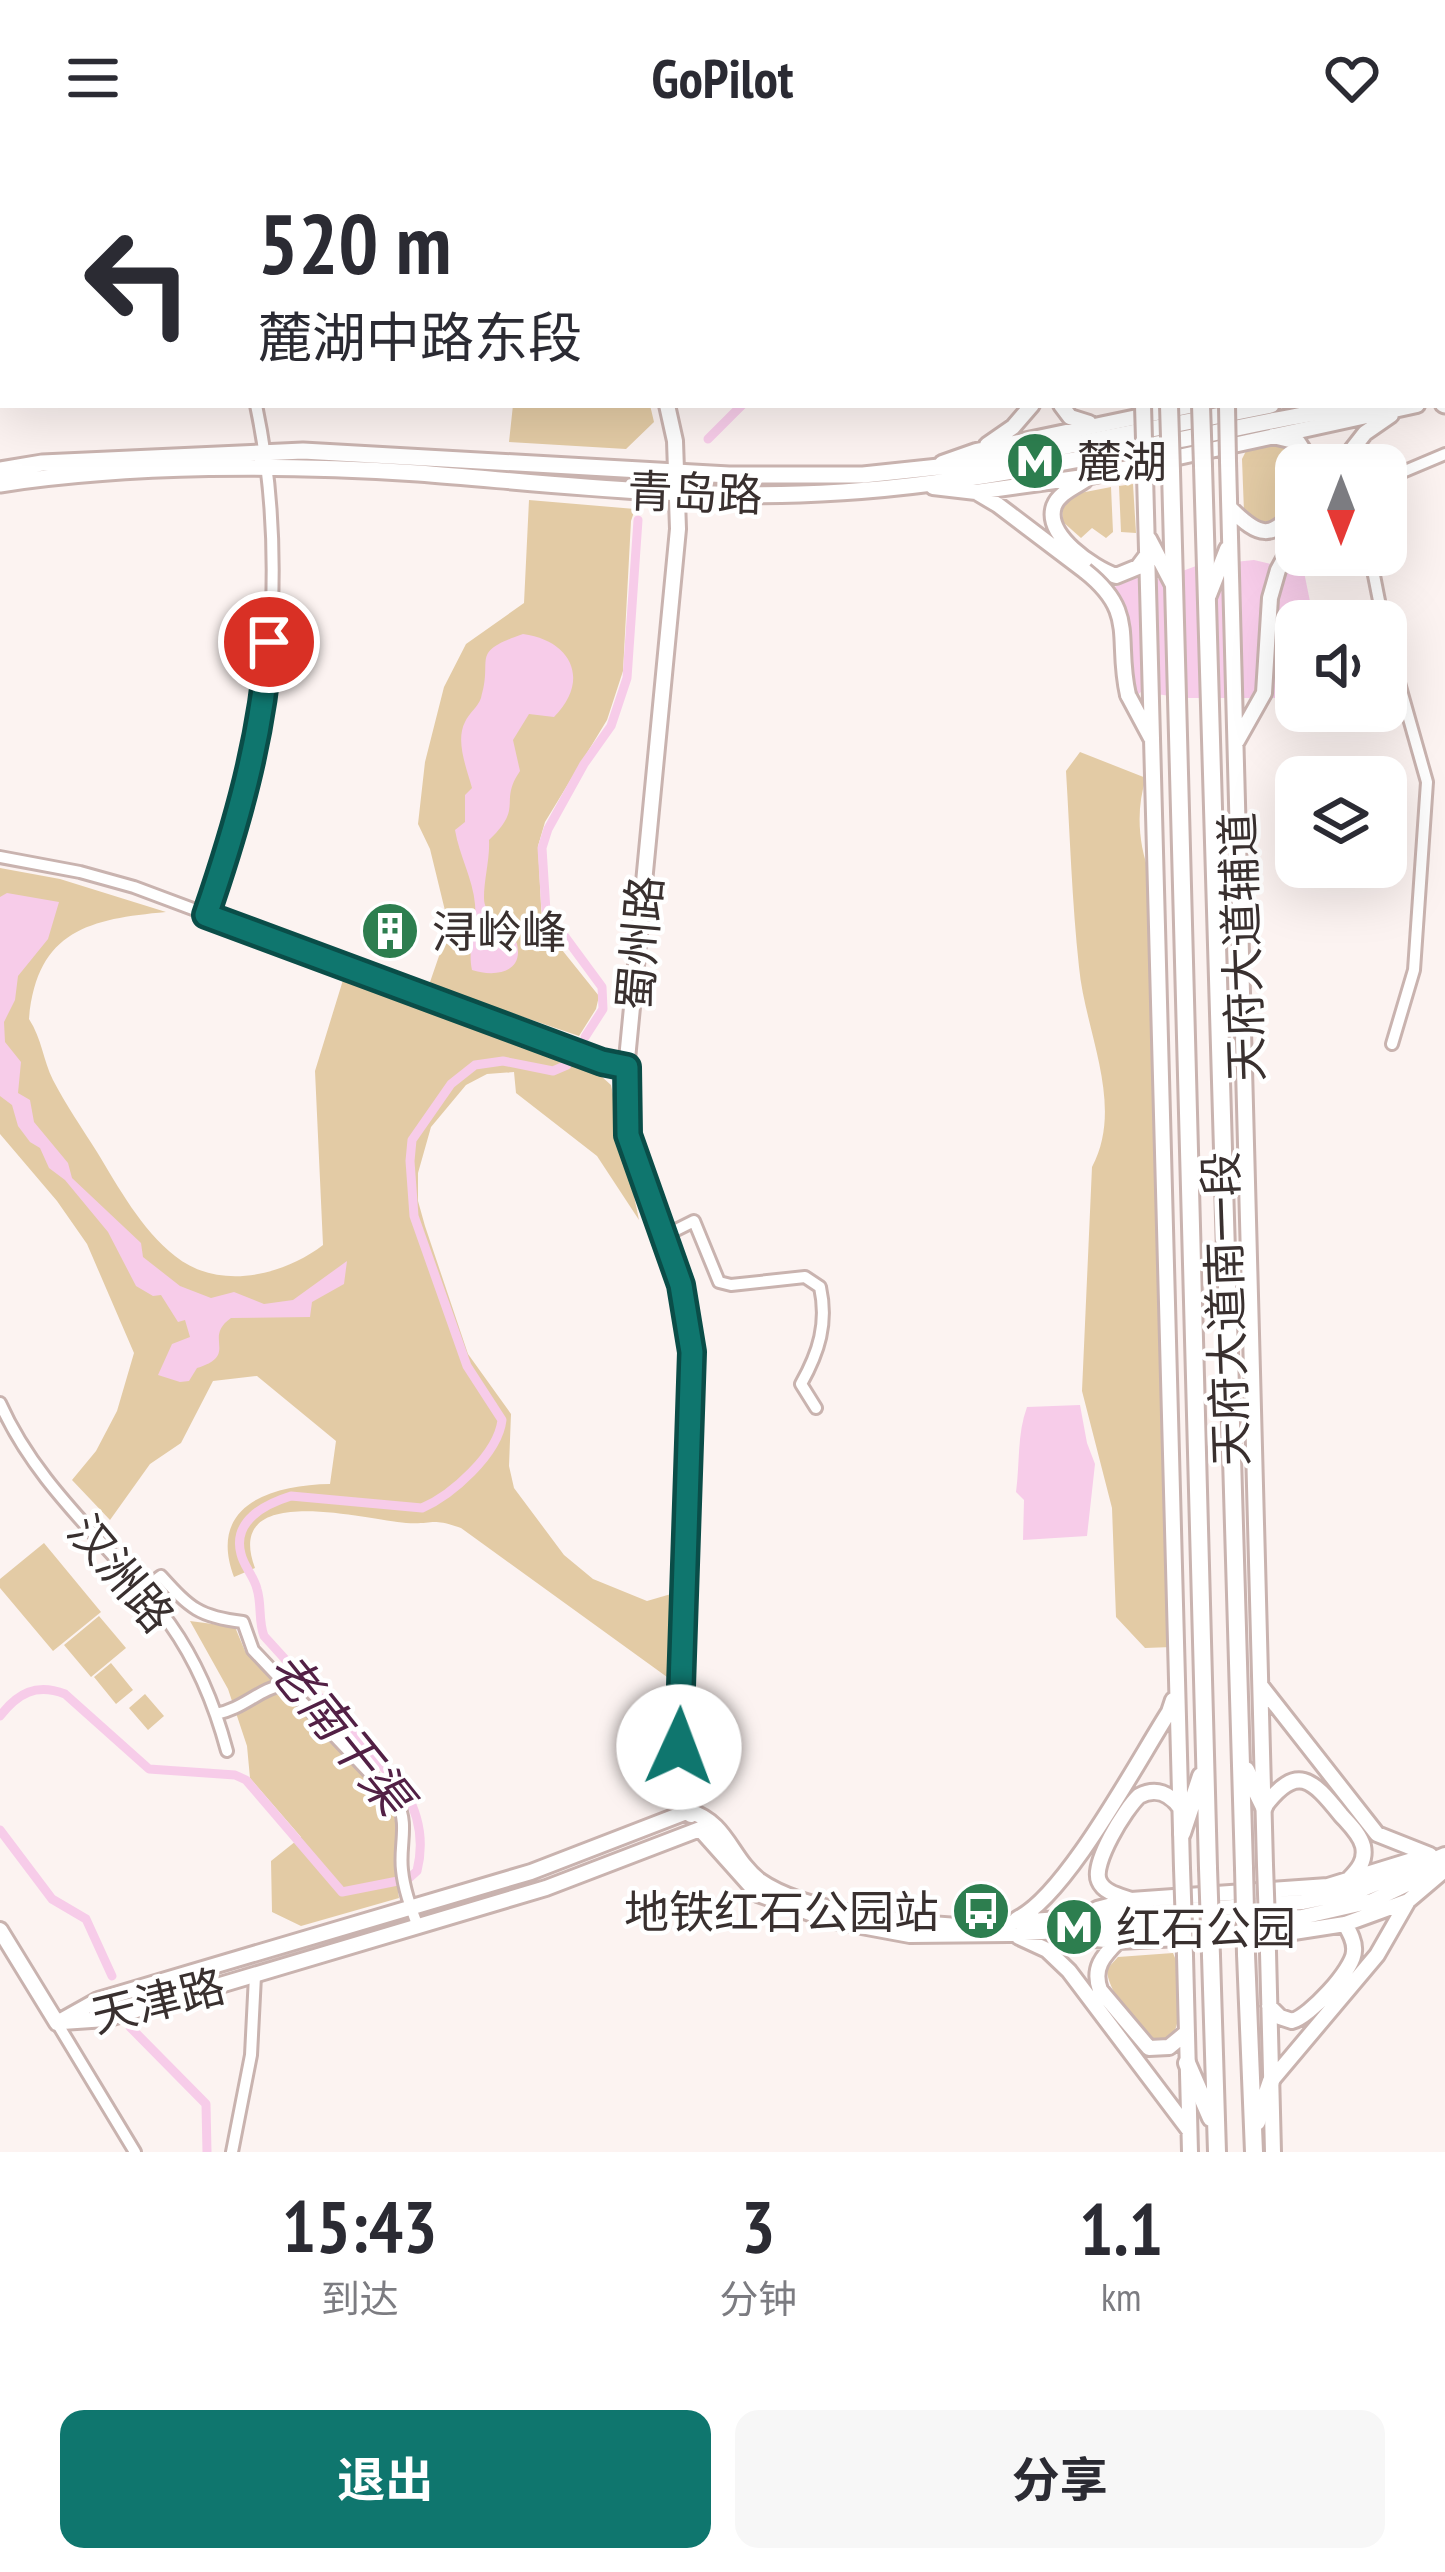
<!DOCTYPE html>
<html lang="zh">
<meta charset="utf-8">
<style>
body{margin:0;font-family:"PT Sans Narrow","Noto Sans SC",sans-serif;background:#f7f7f7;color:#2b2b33;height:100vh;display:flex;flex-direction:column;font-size:45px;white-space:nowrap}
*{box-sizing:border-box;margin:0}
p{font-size:39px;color:#7c7c81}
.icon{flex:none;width:66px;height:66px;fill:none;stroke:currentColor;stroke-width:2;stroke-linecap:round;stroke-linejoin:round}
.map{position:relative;height:1996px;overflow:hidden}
.sheet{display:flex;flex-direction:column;background:#fff;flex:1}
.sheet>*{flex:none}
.guide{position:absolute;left:0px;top:0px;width:1446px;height:252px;box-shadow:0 12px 48px #0002;background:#fff;color:#2b2b33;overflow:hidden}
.needle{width:78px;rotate:180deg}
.buttons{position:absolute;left:1275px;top:288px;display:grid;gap:24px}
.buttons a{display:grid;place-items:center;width:132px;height:132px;border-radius:24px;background:#fff;box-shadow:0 12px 48px #0002;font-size:60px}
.pin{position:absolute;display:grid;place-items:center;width:102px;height:102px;color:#fff;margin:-51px;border:6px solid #fff;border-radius:50%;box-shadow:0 3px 12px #0007}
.me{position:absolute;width:132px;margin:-66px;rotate:2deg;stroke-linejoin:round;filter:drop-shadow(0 0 9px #0008)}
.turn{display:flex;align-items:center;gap:42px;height:252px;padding:0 60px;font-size:54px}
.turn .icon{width:156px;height:156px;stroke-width:2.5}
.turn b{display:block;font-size:84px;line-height:102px}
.eta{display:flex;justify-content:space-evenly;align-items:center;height:204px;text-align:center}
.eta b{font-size:72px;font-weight:700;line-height:84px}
.cta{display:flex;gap:24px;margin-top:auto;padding:24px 60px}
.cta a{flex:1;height:138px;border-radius:24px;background:#0f766e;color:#fff;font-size:48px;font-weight:700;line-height:138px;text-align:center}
.cta a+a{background:#f7f7f7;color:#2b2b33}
header{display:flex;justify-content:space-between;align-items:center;height:156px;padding:0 60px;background:#fff;font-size:54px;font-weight:700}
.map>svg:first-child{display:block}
.green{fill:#e3cba5}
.water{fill:#f7cce9}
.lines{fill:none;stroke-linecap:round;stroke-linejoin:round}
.canal{stroke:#f7cce9;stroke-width:9}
.minor-casing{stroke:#c9b3af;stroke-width:16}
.tertiary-casing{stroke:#c9b3af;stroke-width:20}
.secondary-casing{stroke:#c9b3af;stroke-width:21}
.trunk-casing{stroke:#c9b3af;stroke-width:22}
.minor{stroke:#fff;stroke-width:10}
.tertiary{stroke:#fff;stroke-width:14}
.secondary{stroke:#fff;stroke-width:15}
.trunk{stroke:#fff;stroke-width:16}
.tertiary-bridge-casing{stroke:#c9b3af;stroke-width:20;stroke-linecap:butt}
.trunk-bridge-casing{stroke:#c9b3af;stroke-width:22;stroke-linecap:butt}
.tertiary-bridge{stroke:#fff;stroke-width:14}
.trunk-bridge{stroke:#fff;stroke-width:16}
.route-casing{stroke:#0a4d48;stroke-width:30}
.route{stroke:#0f766e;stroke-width:21}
.labels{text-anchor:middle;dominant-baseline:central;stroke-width:9;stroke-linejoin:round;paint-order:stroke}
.poi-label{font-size:45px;fill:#39302f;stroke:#fff;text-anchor:start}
.street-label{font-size:45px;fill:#39302f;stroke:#fff}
.water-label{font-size:48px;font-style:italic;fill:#522045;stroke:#fff}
</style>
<header><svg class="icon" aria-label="menu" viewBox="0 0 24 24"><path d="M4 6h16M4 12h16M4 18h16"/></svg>GoPilot<svg class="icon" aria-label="heart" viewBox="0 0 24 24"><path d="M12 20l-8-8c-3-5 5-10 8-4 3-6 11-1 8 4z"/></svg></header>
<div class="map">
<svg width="1445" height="1996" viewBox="0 0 1445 1996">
<rect width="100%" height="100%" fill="#fcf3f1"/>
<path class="green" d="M 513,249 L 650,249 L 654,266 L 626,293 L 509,286 Z
M 1278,289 L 1294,293 L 1304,309 L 1296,309 C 1296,336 1277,392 1244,356 L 1242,303 L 1246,295 Z
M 1133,328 L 1136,377 L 1121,376 L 1119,330 Z
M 1111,331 L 1113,376 L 1106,382 L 1092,372 L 1081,382 L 1063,366 L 1062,353 L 1075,338 Z
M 529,344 L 635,353 L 631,365 L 623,515 L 607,564 L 545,666 L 538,690 L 542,769 L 599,840 L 596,853 L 579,880 L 429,829 L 449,771 L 430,693 L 418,668 L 425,606 L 444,531 L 466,488 L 524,447 Z
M 1080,596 L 1146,622 C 1136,652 1138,688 1150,718 L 1172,1491 L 1145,1492 L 1116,1461 L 1112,1352 L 1082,1235 L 1092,1011 C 1125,949 1085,876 1079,811 C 1072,746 1070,680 1066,615 Z
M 0,712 L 60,723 L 166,756 C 90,763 37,774 29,863 C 42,883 43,904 53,924 C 66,949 82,972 97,996 C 119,1032 141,1073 175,1100 C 218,1135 283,1120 323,1089 L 315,915 L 343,824 L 601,920 L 611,929 L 639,1064 L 597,1000 L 516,937 L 514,916 L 487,918 L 466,929 L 431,971 L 418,1017 L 418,1045 L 425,1070 L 468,1198 L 511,1258 L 509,1310 L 514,1332 L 564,1399 L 593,1423 L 647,1445 L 671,1438 L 667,1521 L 461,1372 C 430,1361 433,1369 406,1367 C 365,1364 222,1324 255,1412 L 234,1421 C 207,1349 271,1329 330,1328 L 336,1285 L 257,1220 L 213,1225 L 181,1287 L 150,1308 L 110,1364 L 72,1324 L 96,1295 L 117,1255 L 134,1197 L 87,1088 L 57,1045 L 0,978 Z
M 44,1387 L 101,1456 L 53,1495 L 0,1432 L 0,1423 Z
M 99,1460 L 126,1492 L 91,1521 L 64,1489 Z
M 190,1465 L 235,1471 L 245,1495 L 390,1648 C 401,1669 395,1715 399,1742 L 301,1770 L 272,1756 L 271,1705 L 301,1681 L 250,1622 L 247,1590 L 228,1533 Z
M 111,1507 L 133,1534 L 116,1548 L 94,1521 Z
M 145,1538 L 164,1560 L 148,1574 L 129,1552 Z
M 1173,1797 C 1183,1818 1183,1859 1173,1879 C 1164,1884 1154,1886 1145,1879 C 1132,1869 1106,1829 1107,1813 L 1118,1801 Z"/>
<path class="water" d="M 1254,404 L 1304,416 L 1314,465 L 1296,465 L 1296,504 L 1286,508 L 1276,542 L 1186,542 L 1141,536 L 1136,540 L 1119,539 L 1114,431 L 1136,422 L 1161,423 L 1196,410 Z
M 523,478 C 573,485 590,525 554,561 L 529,558 L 513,584 L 520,615 C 498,647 525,650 489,684 C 490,703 484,723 484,742 C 484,764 512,768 517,788 C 524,818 493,821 472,814 C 467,791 477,772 475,748 C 473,723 459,699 455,674 L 465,666 L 465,639 L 472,632 C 467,613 455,585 465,566 C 469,557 478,551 481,542 C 494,501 468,497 523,478 Z
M 7,737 L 59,746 L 48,783 L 18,820 L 15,844 L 4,866 L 5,886 L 21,906 L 18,937 L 30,944 L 34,966 L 68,1007 L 72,1022 L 141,1087 L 143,1101 L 180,1130 L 211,1142 L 234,1136 L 264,1148 L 293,1144 L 347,1105 L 344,1128 L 312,1146 L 310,1161 L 231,1162 C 202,1182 240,1199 197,1212 L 189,1225 L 180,1226 L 158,1219 L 172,1188 L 190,1181 L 185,1164 L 178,1166 L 161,1139 L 153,1140 L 136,1130 L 108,1076 L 65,1024 L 49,1012 L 40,992 L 30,986 L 18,970 L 12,949 L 0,940 L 0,741 Z
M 1080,1249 L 1087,1287 L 1095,1308 L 1087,1380 L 1023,1384 L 1024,1344 L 1016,1336 C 1020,1307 1017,1278 1027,1251 Z"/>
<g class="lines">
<path class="canal" d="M 1101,0 L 1101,3
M 708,283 L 742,249
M 585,881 L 603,853 L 602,831 L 546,755 L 542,692 L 548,673 L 584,608 L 611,570 L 627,522 L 638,364
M 0,1560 C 18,1537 36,1527 65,1538 L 149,1613 L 235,1619 L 246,1624 L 342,1736 L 408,1723 L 417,1715 C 424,1687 419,1659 405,1635 L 264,1480 C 258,1464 262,1449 257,1433 C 254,1420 244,1411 241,1398 C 232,1365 265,1348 291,1340 L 422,1352 C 452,1339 498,1298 502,1264 L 467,1210 L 414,1060 L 410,1005 L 412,984 L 451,928 L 475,909 L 503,905 L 553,915 L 567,909
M 0,1674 L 52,1743 L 86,1763 L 112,1820
M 130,1871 L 206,1948 L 207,1996"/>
<g class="minor-casing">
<path id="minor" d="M 182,0 L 183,3
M 1386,323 L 1445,298
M 1370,399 L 1383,465
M 1386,481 L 1427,626 L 1414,814 L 1392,888
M 0,701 L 80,716 L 134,731 L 602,906 L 627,911
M 206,759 C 218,724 233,689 242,654 C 275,524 284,381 256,249
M 664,1080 L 694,1065 L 719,1126 L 731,1129 L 805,1121 L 820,1131 C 828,1167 819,1196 801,1228 L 816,1252
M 0,1247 C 39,1335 115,1392 170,1468 C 197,1506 215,1550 227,1595
M 142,1434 L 161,1420 C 190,1452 199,1461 243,1466 L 253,1494 L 397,1646 C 409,1668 399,1690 402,1714 C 404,1734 411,1752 418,1771
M 216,1558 C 243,1553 259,1533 285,1528
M 57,1867 L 135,1996
M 232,1996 L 251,1899 L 255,1820"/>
</g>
<g class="tertiary-casing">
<path id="tertiary" d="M 571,0 L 572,3
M 1137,0 L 1137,3
M 1220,0 L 1220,3
M 667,249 L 675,285 L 678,373 L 625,924 L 628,979 L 681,1129 L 690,1180 L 692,1221 L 679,1591 L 683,1634 L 691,1659
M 1061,249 L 1070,261 L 1089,267
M 1273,280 L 1298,286 L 1313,309
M 987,289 L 1013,271 L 1032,249
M 1228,305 L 1265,1709
M 942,307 L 976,295 L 1194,249
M 1340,309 L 1365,277 L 1391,259
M 1145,319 L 1182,1712
M 1085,324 C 1075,331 1059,337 1054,350 C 1044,379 1093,412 1116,420 L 1138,411 L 1147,399
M 933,331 L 976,336 L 1091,320 L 1417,249
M 976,336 L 998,349 L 1085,415
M 1231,353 C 1258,380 1273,386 1296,350
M 1149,383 L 1172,427
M 1209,439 L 1227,393
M 1128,539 L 1151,582
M 1237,585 L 1264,537 L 1270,442 L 1278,414 L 1296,381
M 1261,1530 L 1377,1678 L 1430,1699
M 1264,1651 C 1297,1607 1312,1623 1341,1659 C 1349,1668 1360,1678 1363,1690 C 1366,1704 1359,1713 1349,1723
M 1131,1744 C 1120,1740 1104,1737 1099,1725 C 1091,1708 1125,1653 1139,1640 C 1156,1631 1170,1637 1181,1653
M 1097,1753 L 1131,1744 L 1328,1730 L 1422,1701
M 1017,1763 C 1066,1740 1137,1606 1169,1556 L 1173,1544
M 0,1774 L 57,1867
M 1019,1781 L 1047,1794 L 1069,1815 L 1189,1974
M 1071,1781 L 1118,1785 L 1287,1777 L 1345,1768 L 1408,1745 L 1441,1717
M 1118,1785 C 1103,1800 1092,1812 1100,1834 L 1149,1892 L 1169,1891 L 1186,1877
M 1268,1796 L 1273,1996
M 1185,1800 L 1190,1996
M 1269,1850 L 1280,1861 L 1292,1865 C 1309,1861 1354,1813 1354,1795 C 1355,1786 1350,1777 1345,1768
M 62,1866 L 106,1863 L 546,1732 L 700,1673 L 758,1738 L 829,1764 L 910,1779 L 1009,1778 L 1302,1761 L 1372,1745 L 1445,1710
M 57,1867 L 98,1844 L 531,1716 L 689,1655 C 728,1667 730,1702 760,1725 C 804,1756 905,1767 958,1770 L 1303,1746 L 1358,1735 L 1445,1699
M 1271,1925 L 1377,1799 L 1408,1745"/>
</g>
<g class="secondary-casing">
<path id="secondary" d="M 1443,232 L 1445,233
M 1443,248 L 1445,249
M 0,314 L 42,307 L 303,295 L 729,319 L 863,319 L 986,306 L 1271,249
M 0,328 C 131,308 286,308 418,317 C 545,327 672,342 800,338 C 929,334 1052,309 1178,284 C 1246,271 1315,253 1384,249"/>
</g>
<g class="trunk-casing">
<path id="trunk" d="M 1163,0 L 1163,3
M 1195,0 L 1195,3
M 1203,310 L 1244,1712
M 1171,315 L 1208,1712
M 1246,1614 L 1264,1651
M 1182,1677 L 1201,1620
M 1246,1798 L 1254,1996
M 1211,1800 L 1217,1996
M 1187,1907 L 1211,1962
M 1257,1966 L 1271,1925"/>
</g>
<use href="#minor" class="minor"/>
<use href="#tertiary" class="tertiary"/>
<use href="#secondary" class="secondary"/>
<use href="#trunk" class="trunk"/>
<g class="tertiary-bridge-casing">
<path id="tertiary-bridge" d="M 1143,249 L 1145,319
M 1227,249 L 1228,305
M 1085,415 C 1138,457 1115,482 1128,539
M 1265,1709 L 1268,1796
M 1182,1712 L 1185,1800"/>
</g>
<g class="trunk-bridge-casing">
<path id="trunk-bridge" d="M 1169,249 L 1171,315
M 1201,249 L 1203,310
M 1208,1712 L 1211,1800
M 1244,1712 L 1246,1798"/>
</g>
<use href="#tertiary-bridge" class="tertiary-bridge"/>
<use href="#trunk-bridge" class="trunk-bridge"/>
</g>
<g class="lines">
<g class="route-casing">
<path id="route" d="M 269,486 C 262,582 237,669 206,759 L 602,906 L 627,911 L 628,979 L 681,1129 L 692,1196 L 679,1591"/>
</g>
<use href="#route" class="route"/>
</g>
<defs>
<g id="metro-disc" transform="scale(3)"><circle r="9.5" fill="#2d7e4f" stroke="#fff"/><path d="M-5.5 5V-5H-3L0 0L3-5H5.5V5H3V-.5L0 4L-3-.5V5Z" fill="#fff"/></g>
<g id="building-disc" transform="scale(3)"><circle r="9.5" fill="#2d7e4f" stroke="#fff"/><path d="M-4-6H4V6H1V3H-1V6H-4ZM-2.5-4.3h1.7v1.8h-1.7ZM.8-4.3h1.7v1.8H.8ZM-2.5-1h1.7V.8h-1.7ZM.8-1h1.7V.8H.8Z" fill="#fff"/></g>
<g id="bus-disc" transform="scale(3)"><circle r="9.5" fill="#2d7e4f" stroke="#fff"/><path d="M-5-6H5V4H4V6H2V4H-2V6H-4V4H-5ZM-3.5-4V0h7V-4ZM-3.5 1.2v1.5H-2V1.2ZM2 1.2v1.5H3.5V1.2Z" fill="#fff"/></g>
</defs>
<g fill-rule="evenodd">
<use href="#metro-disc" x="1035" y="305"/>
<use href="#building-disc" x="390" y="775"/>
<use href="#bus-disc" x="981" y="1755"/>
<use href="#metro-disc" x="1074" y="1771"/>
</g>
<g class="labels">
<g class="poi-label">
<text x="1077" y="305">麓湖</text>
<text x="432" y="775">浔岭峰</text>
<text x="939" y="1755" text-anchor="end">地铁红石公园站</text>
<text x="1116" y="1771">红石公园</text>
</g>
<g class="street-label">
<text transform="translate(695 336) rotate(2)">青岛路</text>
<text transform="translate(639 787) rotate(-85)">蜀州路</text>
<text transform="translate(1241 791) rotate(-92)">天府大道辅道</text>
<text transform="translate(1225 1153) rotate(-92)">天府大道南一段</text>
<text transform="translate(122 1417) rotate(50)">汉洲路</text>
<text transform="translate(158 1844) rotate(-14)">天津路</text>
</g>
<g class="water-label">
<text transform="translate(341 1576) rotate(51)">老南干渠</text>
</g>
</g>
</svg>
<div class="buttons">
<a><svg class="needle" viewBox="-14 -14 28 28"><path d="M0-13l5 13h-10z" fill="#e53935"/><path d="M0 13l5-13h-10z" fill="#7c7c81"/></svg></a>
<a><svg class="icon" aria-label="sound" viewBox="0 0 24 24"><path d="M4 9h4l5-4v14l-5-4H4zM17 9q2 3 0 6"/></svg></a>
<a><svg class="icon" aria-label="layers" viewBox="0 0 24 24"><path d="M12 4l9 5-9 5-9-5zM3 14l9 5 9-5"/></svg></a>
</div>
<div class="pin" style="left:269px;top:486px;background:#d93025"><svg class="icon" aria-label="arrive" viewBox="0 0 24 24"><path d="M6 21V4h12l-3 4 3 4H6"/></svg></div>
<svg class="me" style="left:679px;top:1591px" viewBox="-20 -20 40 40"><circle r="19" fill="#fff"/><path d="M0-13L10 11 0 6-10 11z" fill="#0f766e"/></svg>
<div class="guide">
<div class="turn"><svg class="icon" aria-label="left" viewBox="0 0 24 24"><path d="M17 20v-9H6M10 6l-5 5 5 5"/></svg><div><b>520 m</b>麓湖中路东段</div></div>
</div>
</div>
<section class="sheet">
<div class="eta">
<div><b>15:43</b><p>到达</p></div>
<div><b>3</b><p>分钟</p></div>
<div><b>1.1</b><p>km</p></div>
</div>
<div class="cta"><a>退出</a><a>分享</a></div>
</section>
